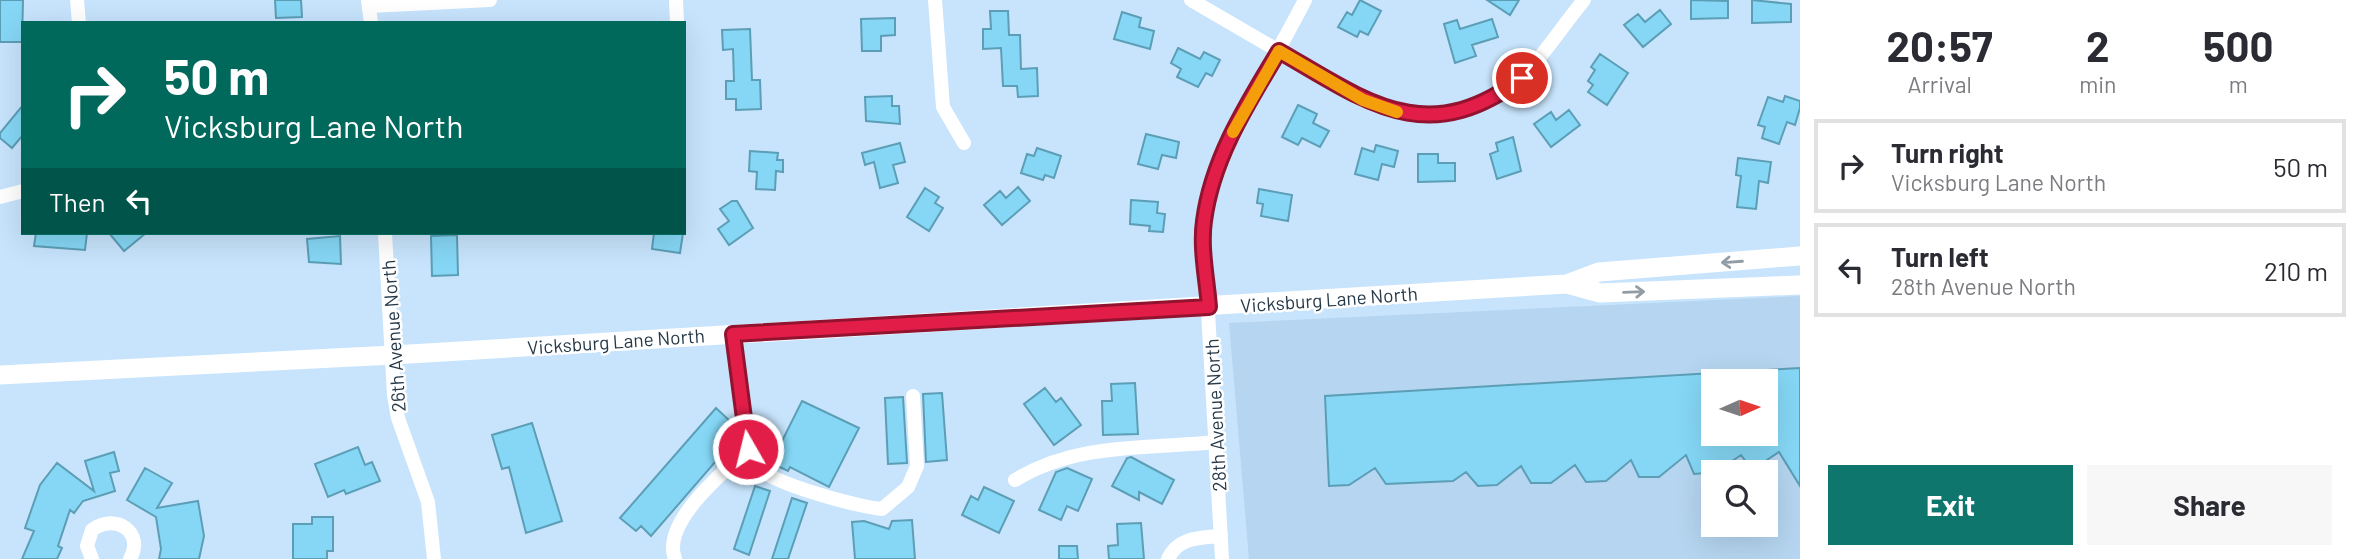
<!DOCTYPE html>
<style>
body{margin:0;font-family:Barlow,sans-serif;background:#f7f7f7;color:#2b2b33;height:100vh;display:flex;flex-direction:column;font-size:26px;white-space:nowrap}
*{box-sizing:border-box;margin:0}
p{font-size:23px;color:#7c7c81}
.icon{flex:none;width:38px;height:38px;fill:none;stroke:currentColor;stroke-width:2;stroke-linecap:round;stroke-linejoin:round}
.map{position:relative;flex:1;overflow:hidden}
.panel{display:flex;flex-direction:column;background:#fff;width:560px}
.panel>*{flex:none}
.banner{position:absolute;left:21px;top:21px;width:665px;height:214px;border-radius:0px;box-shadow:0 7px 28px #0002;background:#00695c;color:#fff;overflow:hidden}
.needle{width:46px;rotate:87deg}
.tools{position:absolute;left:1701px;top:369px;display:grid;gap:14px}
.tools a{display:grid;place-items:center;width:77px;height:77px;border-radius:0px;background:#fff;box-shadow:0 7px 28px #0002;font-size:35px}
.pin{position:absolute;display:grid;place-items:center;width:60px;height:60px;color:#fff;margin:-30px;border:4px solid #fff;border-radius:50%;box-shadow:0 2px 7px #0007}
.me{position:absolute;width:77px;margin:-38px;rotate:352deg;stroke-linejoin:round;filter:drop-shadow(0 0 5px #0008)}
.turn{display:flex;align-items:center;gap:24px;height:147px;padding:0 28px;font-size:32px}
.turn .icon{width:91px;height:91px;stroke-width:2.5}
.turn b{display:block;font-size:49px;line-height:60px}
.then{display:flex;align-items:center;height:66px;padding:0 28px;background:#0003;gap:14px;font-size:26px}
.eta{display:flex;justify-content:space-evenly;align-items:center;height:119px;text-align:center}
.eta b{font-size:42px;font-weight:700;line-height:49px}
.primary-button{display:flex;gap:14px;margin-top:auto;padding:14px 28px}
.primary-button a{flex:1;height:80px;border-radius:0px;background:#0f766e;color:#fff;font-size:28px;font-weight:700;line-height:80px;text-align:center}
.primary-button a+a{background:#f7f7f7;color:#2b2b33}
ul{padding:0;list-style:none}
li{display:flex;align-items:center;gap:21px;height:94px;margin:0 14px 10px;padding:0 14px;border:4px solid #e1e1e2;border-radius:0px}
li div{flex:1}
li b{display:block;font-size:26px}
li em{font-style:normal}
main{display:flex;flex:1;min-height:0}
.map>svg:first-child{display:block}
.built{fill:#b5d5f0;fill-rule:evenodd}
.building{fill:#85d7f5;stroke:#5c9eb6;stroke-width:2}
.lines{fill:none;stroke-linecap:round;stroke-linejoin:round}
.minor{stroke:#fff;stroke-width:14}
.secondary{stroke:#fff;stroke-width:19}
.oneway{stroke:#929ca4}
.route-casing{stroke:#92132f;stroke-width:18}
.route{stroke:#e11d48;stroke-width:12}
.slow{stroke:#f59e0b;stroke-width:12}
.labels{text-anchor:middle;dominant-baseline:central;stroke-width:5;stroke-linejoin:round;paint-order:stroke}
.street-label{font-size:19px;fill:#263949;stroke:#fff}
</style>
<main>
<div class="map">
<svg width="1800" height="559" viewBox="0 0 1800 559">
<rect width="100%" height="100%" fill="#c7e4fc"/>
<path class="built" d="M 1800,296 L 1800,559 L 1249,559 L 1229,323 ZM 1713,382 L 1766,382 L 1766,434 L 1713,434 ZM 1713,472 L 1766,472 L 1766,525 L 1713,525 Z"/>
<path class="building" d="M 0,0 L 23,0 L 22,42 L 0,42 Z
M 275,0 L 301,0 L 302,17 L 276,18 Z
M 1360,0 L 1381,11 L 1368,35 L 1360,31 L 1357,37 L 1338,27 L 1347,12 L 1352,15 Z
M 1487,0 L 1519,0 L 1510,15 Z
M 1691,0 L 1728,1 L 1728,18 L 1691,19 Z
M 1752,0 L 1791,4 L 1791,22 L 1752,23 Z
M 1660,10 L 1671,24 L 1643,47 L 1624,25 L 1638,14 L 1645,22 Z
M 990,11 L 1008,11 L 1009,35 L 1020,35 L 1021,69 L 1037,68 L 1038,96 L 1018,97 L 1017,86 L 1003,86 L 1001,48 L 983,49 L 983,29 L 991,29 Z
M 1122,12 L 1141,18 L 1139,27 L 1154,31 L 1150,49 L 1114,39 Z
M 895,18 L 895,35 L 881,36 L 881,51 L 862,51 L 861,19 Z
M 1492,19 L 1498,37 L 1472,45 L 1476,56 L 1455,63 L 1444,24 L 1457,20 L 1460,29 Z
M 750,29 L 752,80 L 760,80 L 761,109 L 736,110 L 736,99 L 726,99 L 726,81 L 734,81 L 733,49 L 723,50 L 722,30 Z
M 1178,48 L 1200,59 L 1204,52 L 1220,60 L 1212,76 L 1206,73 L 1198,87 L 1177,77 L 1181,69 L 1171,63 Z
M 1600,54 L 1628,73 L 1607,105 L 1588,92 L 1593,85 L 1588,81 L 1595,70 L 1591,67 Z
M 892,96 L 892,106 L 899,106 L 900,124 L 866,121 L 865,97 Z
M 1785,96 L 1800,101 L 1800,108 L 1795,125 L 1787,122 L 1779,144 L 1762,138 L 1765,127 L 1758,125 L 1768,97 L 1783,102 Z
M 23,105 L 23,135 L 12,148 L 0,138 L 0,133 Z
M 1298,105 L 1317,114 L 1313,123 L 1329,131 L 1320,147 L 1302,138 L 1298,145 L 1282,137 Z
M 1569,110 L 1580,125 L 1551,147 L 1534,124 L 1551,112 L 1556,120 Z
M 1146,134 L 1179,142 L 1176,158 L 1162,155 L 1158,169 L 1138,164 Z
M 1513,137 L 1521,171 L 1497,179 L 1490,154 L 1498,151 L 1496,143 Z
M 900,143 L 905,162 L 893,165 L 898,183 L 880,188 L 874,162 L 865,165 L 862,153 Z
M 1376,145 L 1398,151 L 1394,167 L 1382,164 L 1378,180 L 1355,174 L 1362,148 L 1374,152 Z
M 1037,148 L 1061,156 L 1054,178 L 1045,175 L 1043,180 L 1021,173 L 1027,154 L 1034,156 Z
M 750,151 L 778,153 L 777,160 L 783,160 L 783,172 L 776,171 L 775,190 L 756,189 L 757,172 L 749,171 Z
M 1418,154 L 1438,154 L 1438,163 L 1455,163 L 1455,181 L 1418,182 Z
M 1738,158 L 1771,162 L 1768,183 L 1759,181 L 1756,209 L 1737,207 L 1741,176 L 1736,175 Z
M 1018,187 L 1030,201 L 1002,225 L 984,205 L 1000,191 L 1006,198 Z
M 925,188 L 939,197 L 935,203 L 943,208 L 929,231 L 907,217 Z
M 1259,189 L 1292,195 L 1288,221 L 1261,216 L 1263,204 L 1257,203 Z
M 1131,200 L 1158,202 L 1157,213 L 1165,214 L 1163,232 L 1149,231 L 1150,226 L 1130,224 Z
M 732,201 L 737,201 L 753,228 L 729,245 L 718,229 L 729,221 L 720,209 Z
M 36,233 L 87,233 L 85,250 L 34,246 Z
M 109,233 L 146,233 L 124,251 Z
M 654,233 L 683,233 L 680,253 L 652,249 Z
M 457,235 L 458,275 L 432,276 L 431,236 Z
M 340,236 L 341,264 L 309,262 L 307,239 Z
M 1800,368 L 1800,486 L 1779,452 L 1752,470 L 1741,455 L 1716,472 L 1694,474 L 1686,455 L 1659,477 L 1639,477 L 1631,460 L 1606,481 L 1586,482 L 1575,465 L 1551,483 L 1531,483 L 1521,466 L 1497,485 L 1478,486 L 1466,472 L 1453,481 L 1386,484 L 1375,468 L 1349,485 L 1329,486 L 1325,396 L 1713,373 L 1713,434 L 1766,434 L 1766,382 L 1733,382 L 1733,372 Z
M 1135,383 L 1138,434 L 1103,435 L 1102,401 L 1112,401 L 1111,384 Z
M 1045,388 L 1056,402 L 1061,398 L 1081,425 L 1054,445 L 1024,404 Z
M 942,393 L 947,460 L 926,462 L 923,394 Z
M 903,397 L 907,463 L 888,464 L 885,398 Z
M 802,401 L 859,428 L 829,487 L 790,467 L 788,471 L 771,463 Z
M 716,408 L 731,422 L 725,430 L 735,439 L 651,536 L 641,526 L 636,531 L 620,518 Z
M 532,423 L 562,521 L 526,533 L 509,467 L 502,469 L 492,435 Z
M 358,447 L 365,465 L 372,462 L 380,481 L 346,494 L 344,490 L 328,497 L 315,464 Z
M 114,452 L 119,471 L 110,473 L 115,491 L 83,501 L 74,513 L 70,510 L 58,546 L 62,548 L 57,559 L 22,559 L 34,531 L 25,528 L 40,485 L 57,463 L 94,491 L 85,461 Z
M 1131,457 L 1174,480 L 1162,504 L 1139,492 L 1139,500 L 1112,486 L 1127,458 Z
M 145,468 L 172,483 L 157,508 L 198,501 L 204,536 L 199,559 L 159,559 L 161,549 L 156,517 L 127,500 Z
M 1067,468 L 1092,479 L 1078,511 L 1067,506 L 1061,520 L 1039,510 L 1056,472 Z
M 755,486 L 770,491 L 749,555 L 734,549 Z
M 984,487 L 1014,501 L 999,533 L 962,515 L 971,496 L 978,500 Z
M 792,498 L 807,503 L 788,559 L 772,559 Z
M 312,517 L 333,517 L 333,551 L 327,551 L 327,559 L 293,559 L 293,524 L 312,524 Z
M 912,520 L 915,559 L 855,559 L 852,522 L 864,521 L 889,529 L 892,521 Z
M 1141,523 L 1144,559 L 1109,559 L 1108,546 L 1118,545 L 1117,524 Z
M 1059,546 L 1077,546 L 1078,559 L 1059,559 Z"/>
<g class="lines">
<path class="minor" d="M 77,0 L 79,23
M 368,0 L 371,23
M 676,0 L 677,23
M 935,0 L 943,107 L 964,143
M 1191,0 L 1363,100 C 1416,122 1481,119 1523,76 C 1546,53 1563,25 1584,0
M 370,6 L 490,0
M 0,197 L 23,191
M 385,233 L 394,395 L 398,418 L 428,502 L 434,559
M 748,449 C 750,453 752,460 754,464 C 768,483 858,507 882,509 L 908,487 L 917,466 L 913,396
M 1015,480 C 1077,442 1147,449 1217,442
M 92,559 L 87,546 L 92,530 C 116,512 145,533 130,559
M 675,559 C 661,522 724,472 748,449 L 733,334
M 1168,559 C 1178,537 1199,538 1221,536
M 1222,559 L 1203,223 C 1223,136 1265,78 1305,0"/>
<path class="secondary" d="M 1567,284 L 1600,293 L 1800,285
M 0,375 L 393,355 L 1567,284 L 1599,272 L 1800,256"/>
</g>
<defs><path id="oneway-shaft" d="M-6 0H5M1.5-3L5.5 0L1.5 3" fill="none" stroke-width="1.6" stroke-linecap="round" stroke-linejoin="round" transform="scale(1.75)"/></defs>
<g class="oneway">
<use href="#oneway-shaft" transform="translate(1732 262) rotate(176)"/>
<use href="#oneway-shaft" transform="translate(1634 292) rotate(-2)"/>
</g>
<g class="lines">
<g class="route-casing">
<path id="route" d="M 748,449 L 733,334 L 1209,307 C 1207,280 1200,248 1204,221 C 1212,159 1247,104 1279,51 C 1367,102 1427,150 1522,78"/>
</g>
<use href="#route" class="route"/>
<path class="slow" d="M 1233,132 L 1279,51 L 1363,100 L 1397,112"/>
</g>
<g class="labels">
<g class="street-label">
<text transform="translate(1329 299) rotate(-4)">Vicksburg Lane North</text>
<text transform="translate(393 336) rotate(-94)">26th Avenue North</text>
<text transform="translate(616 341) rotate(-4)">Vicksburg Lane North</text>
<text transform="translate(1215 415) rotate(-93)">28th Avenue North</text>
</g>
</g>
</svg>
<div class="tools">
<a><svg class="needle" viewBox="-14 -14 28 28"><path d="M0-13l5 13h-10z" fill="#e53935"/><path d="M0 13l5-13h-10z" fill="#7c7c81"/></svg></a>
<a><svg class="icon" aria-label="search" viewBox="0 0 24 24"><circle cx="10" cy="10" r="6"/><path d="M15 15l6 6"/></svg></a>
</div>
<div class="pin" style="left:1522px;top:78px;background:#d93025"><svg class="icon" aria-label="arrive" viewBox="0 0 24 24"><path d="M6 21V4h12l-3 4 3 4H6"/></svg></div>
<svg class="me" style="left:748px;top:449px" viewBox="-20 -20 40 40"><circle r="17" fill="#e11d48" stroke="#fff" stroke-width="3"/><path d="M0-11L8 9 0 5-8 9z" fill="#fff"/></svg>
<div class="banner">
<div class="turn"><svg class="icon" aria-label="right" viewBox="0 0 24 24"><path d="M7 20v-9h11M14 6l5 5-5 5"/></svg><div><b>50 m</b>Vicksburg Lane North</div></div>
<div class="then">Then<svg class="icon" aria-label="left" viewBox="0 0 24 24"><path d="M17 20v-9H6M10 6l-5 5 5 5"/></svg></div>
</div>
</div>
<section class="panel">
<div class="eta">
<div><b>20:57</b><p>Arrival</p></div>
<div><b>2</b><p>min</p></div>
<div><b>500</b><p>m</p></div>
</div>
<ul>
<li><svg class="icon" aria-label="right" viewBox="0 0 24 24"><path d="M7 20v-9h11M14 6l5 5-5 5"/></svg><div><b>Turn right</b><p>Vicksburg Lane North</p></div><em>50 m</em></li>
<li><svg class="icon" aria-label="left" viewBox="0 0 24 24"><path d="M17 20v-9H6M10 6l-5 5 5 5"/></svg><div><b>Turn left</b><p>28th Avenue North</p></div><em>210 m</em></li>
</ul>
<div class="primary-button"><a>Exit</a><a>Share</a></div>
</section>
</main>
